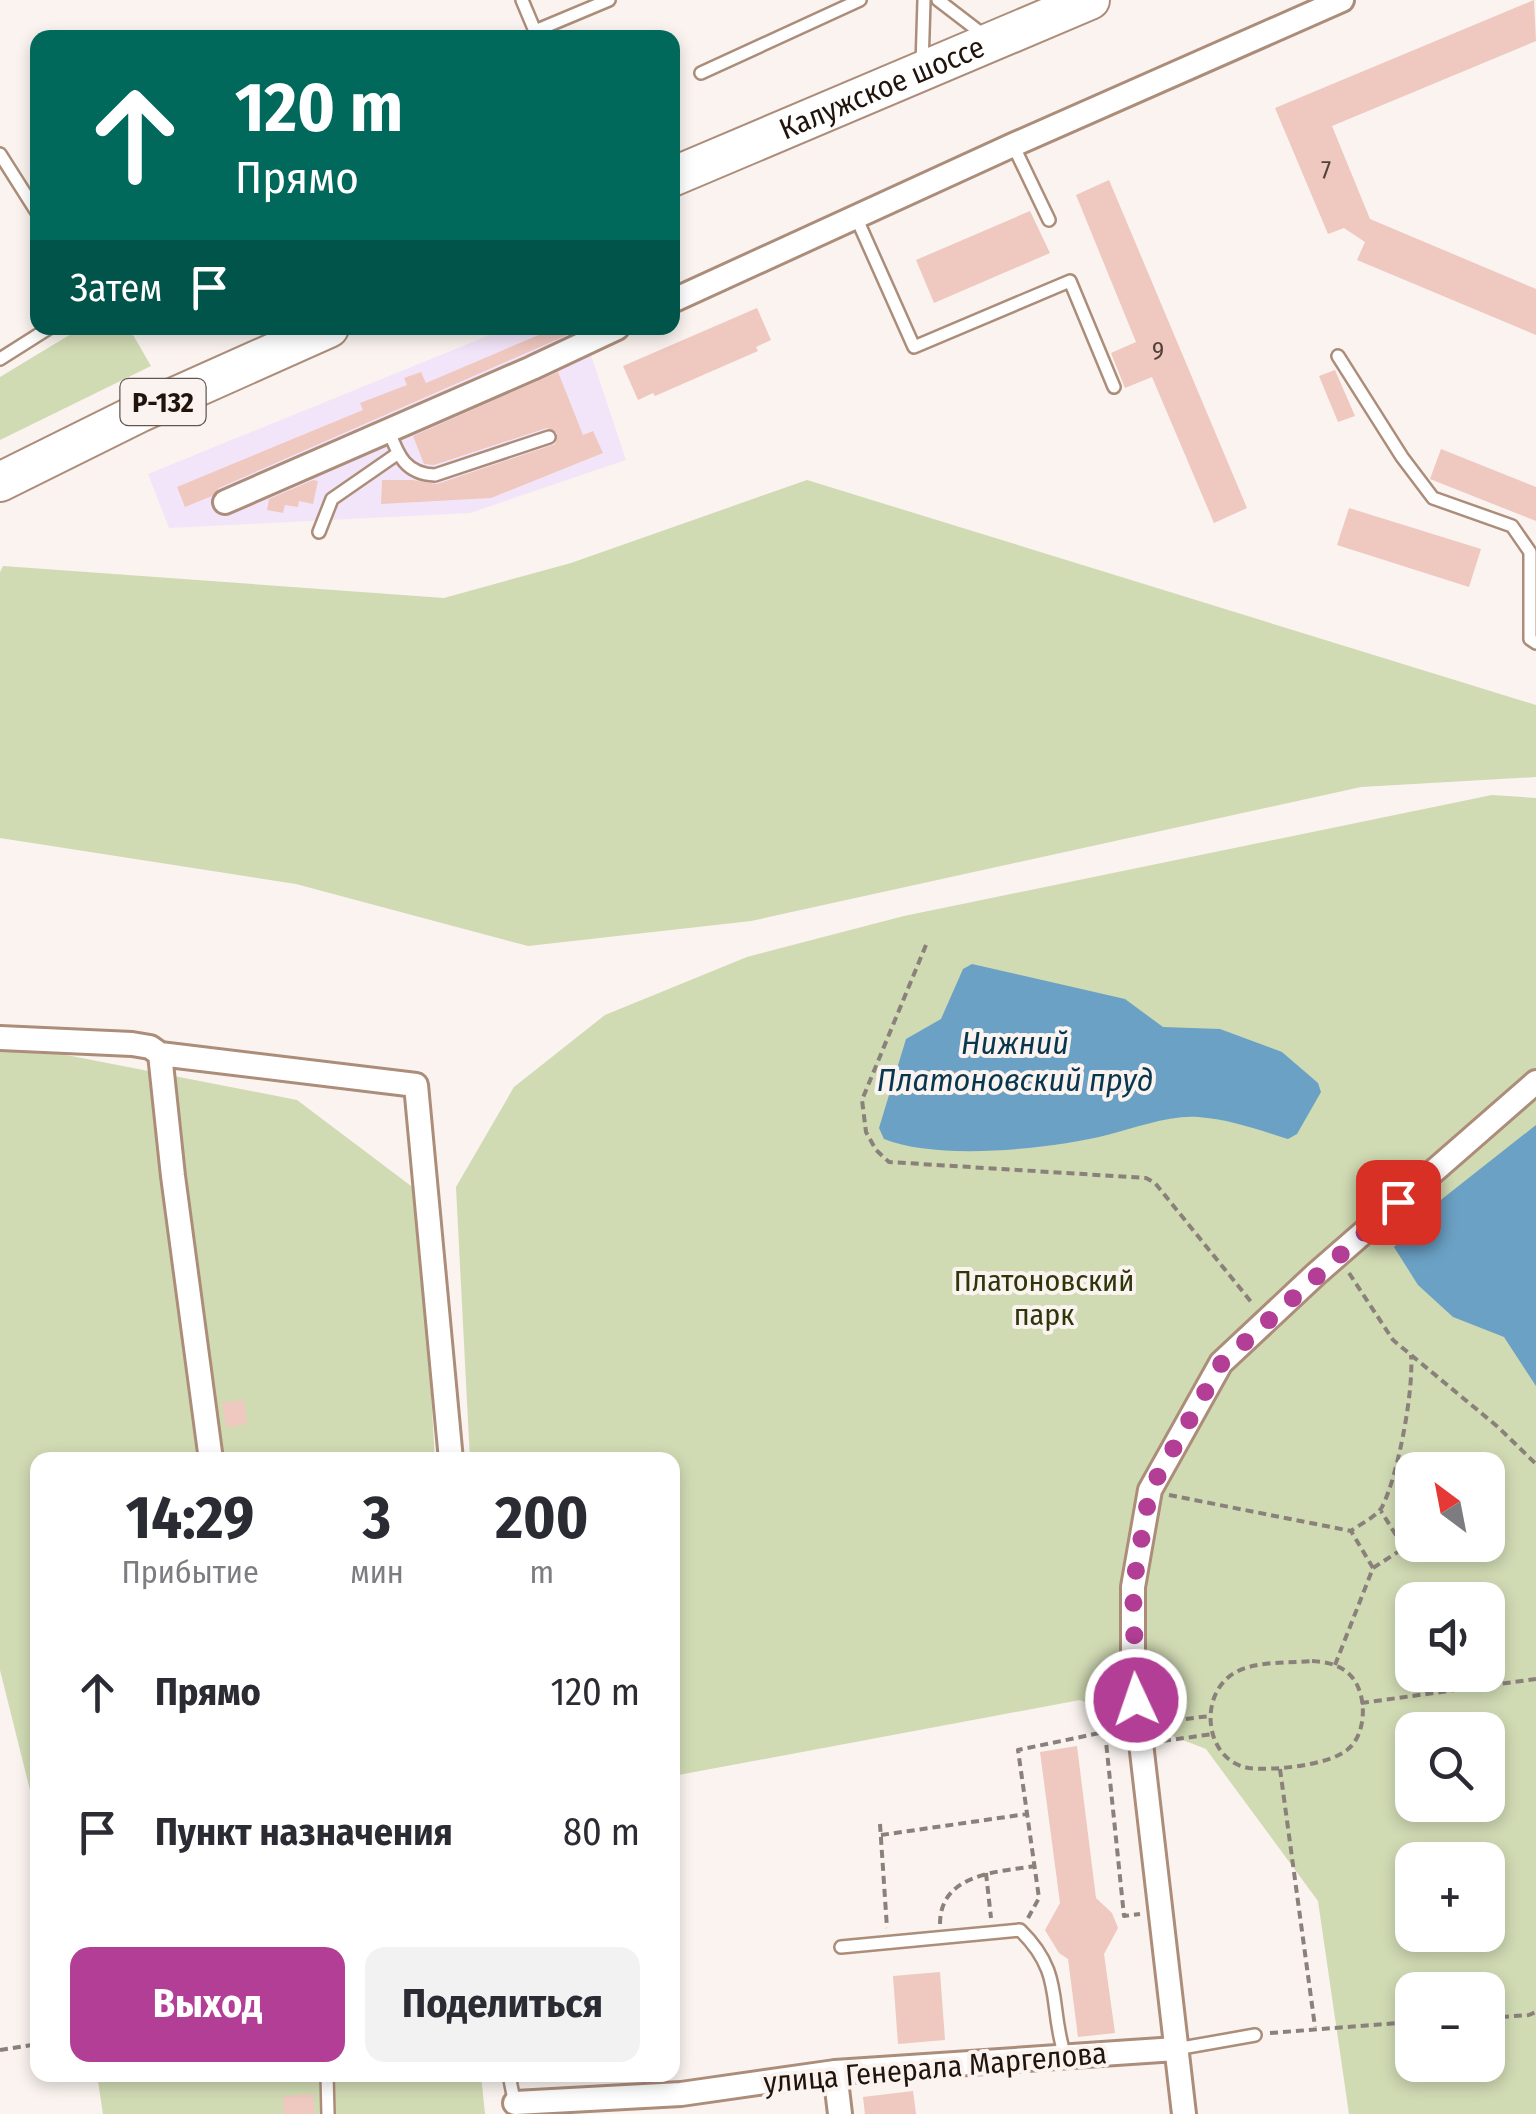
<!DOCTYPE html>
<html lang="ru">
<meta charset="utf-8">
<style>
body{margin:0;font-family:"Fira Sans Condensed",sans-serif;background:#f2f2f3;color:#2b2b33;height:100vh;display:flex;flex-direction:column;font-size:38px;white-space:nowrap}
*{box-sizing:border-box;margin:0}
p{font-size:32px;color:#7c7c81}
.icon{flex:none;width:55px;height:55px;fill:none;stroke:currentColor;stroke-width:2;stroke-linecap:round;stroke-linejoin:round}
.map{position:relative;flex:1;overflow:hidden}
.drawer{position:absolute;left:30px;top:1452px;width:650px;height:630px;display:flex;flex-direction:column;background:#fff;border-radius:20px;box-shadow:0 5px 15px #0003}
.drawer>*{flex:none}
.hud{position:absolute;left:30px;top:30px;width:650px;height:305px;border-radius:20px;box-shadow:0 5px 15px #0003;background:#00695c;color:#fff;overflow:hidden}
.needle{width:65px;rotate:328deg}
.fabs{position:absolute;left:1395px;top:1452px;display:grid;gap:20px}
.fabs a{display:grid;place-items:center;width:110px;height:110px;border-radius:20px;background:#fff;box-shadow:0 5px 15px #0003;font-size:50px}
.pin{position:absolute;display:grid;place-items:center;width:85px;height:85px;color:#fff;margin:-42px;border-radius:20px;box-shadow:0 5px 15px #0006}
.me{position:absolute;width:110px;margin:-55px;rotate:357deg;stroke-linejoin:round;filter:drop-shadow(0 0 8px #0008)}
.turn{display:flex;align-items:center;gap:35px;height:210px;padding:0 40px;font-size:45px}
.turn .icon{width:130px;height:130px;stroke-width:2.5}
.turn b{display:block;font-size:70px;line-height:85px}
.then{display:flex;align-items:center;height:95px;padding:0 40px;background:#0003;gap:20px;font-size:38px}
.eta{display:flex;justify-content:space-evenly;align-items:center;height:170px;text-align:center}
.eta b{font-size:60px;font-weight:700;line-height:70px}
.cta{display:flex;gap:20px;margin-top:auto;padding:20px 40px}
.cta a{flex:1;height:115px;border-radius:20px;background:#b23e96;color:#fff;font-size:40px;font-weight:700;line-height:115px;text-align:center}
.cta a+a{background:#f2f2f3;color:#2b2b33}
ul{padding:0;list-style:none}
li{display:flex;align-items:center;gap:30px;height:140px;padding:0 40px}
li div{flex:1}
li b{display:block;font-size:38px}
li em{font-style:normal}
.map>svg:first-child{display:block}
.industrial{fill:#f3e5f9}
.green{fill:#d0dab3;fill-rule:evenodd}
.water{fill:#6ba1c5}
.building{fill:#efc8c0}
.lines{fill:none;stroke-linecap:round;stroke-linejoin:round}
.lane-casing{stroke:#ac8d7a;stroke-width:16}
.street-casing{stroke:#ac8d7a;stroke-width:28}
.primary-casing{stroke:#ac8d7a;stroke-width:42}
.path{stroke:#8a817b;stroke-width:4;stroke-dasharray:8 5;stroke-linecap:butt}
.lane{stroke:#fff;stroke-width:11}
.street{stroke:#fff;stroke-width:22}
.primary{stroke:#fff;stroke-width:38}
.route{stroke:#b23e96;stroke-width:18;stroke-dasharray:0 32.4}
.labels{text-anchor:middle;dominant-baseline:central;stroke-width:8;stroke-linejoin:round;paint-order:stroke}
.number-label{font-size:25px;fill:#54413a}
.shield{fill:#faf3ef;stroke:#615751;stroke-width:2.5}
.shield-label{font-size:28px;font-weight:bold;fill:#20140d}
.street-label{font-size:30px;fill:#20140d;stroke:#faf3ef}
.park-label{font-size:30px;fill:#2e360a;stroke:#faf3ef}
.water-label{font-size:32px;font-style:italic;fill:#07364f;stroke:#faf3ef}
</style>
<div class="map">
<svg width="1536" height="2114" viewBox="0 0 1536 2114">
<rect width="100%" height="100%" fill="#faf3ef"/>
<path class="industrial" d="M 507,328 L 586,328 L 590,337 L 586,340 L 626,460 L 470,513 L 169,528 L 148,474 Z"/>
<path class="green" d="M 81,328 L 129,328 L 151,366 L 0,440 L 0,377 Z
M 807,480 L 1536,705 L 1536,777 L 1361,787 L 751,921 L 528,946 L 296,884 L 0,838 L 0,572 L 3,566 L 444,598 L 571,563 Z
M 1492,795 L 1536,798 L 1536,2114 L 1349,2114 L 1318,1901 L 1206,1749 L 1080,1700 L 673,1776 L 672,1460 L 470,1460 L 456,1187 L 514,1087 L 605,1015 L 747,957 L 904,916 ZM 1412,1470 L 1488,1470 L 1488,1545 L 1412,1545 ZM 1412,1600 L 1488,1600 L 1488,1675 L 1412,1675 ZM 1412,1730 L 1488,1730 L 1488,1805 L 1412,1805 ZM 1412,1860 L 1488,1860 L 1488,1935 L 1412,1935 ZM 1412,1990 L 1488,1990 L 1488,2065 L 1412,2065 Z
M 20,1046 L 297,1100 L 419,1192 L 435,1460 L 38,1460 L 37,1818 L 0,1670 L 0,1047 Z
M 97,2075 L 481,2075 L 485,2114 L 103,2114 Z"/>
<path class="water" d="M 972,964 L 1125,999 L 1163,1027 L 1220,1029 L 1282,1052 L 1318,1083 L 1321,1092 L 1297,1134 L 1288,1139 C 1259,1130 1229,1119 1198,1117 C 1168,1115 1136,1128 1107,1135 C 1051,1149 938,1161 884,1139 L 879,1128 L 906,1039 L 941,1019 L 963,969 Z
M 1536,1125 L 1536,1386 L 1504,1337 L 1453,1317 L 1418,1285 L 1394,1247 L 1442,1199 Z"/>
<path class="building" d="M 1534,0 L 1536,41 L 1332,126 L 1370,219 L 1536,289 L 1536,335 L 1357,260 L 1365,242 L 1344,228 L 1328,234 L 1275,108 Z
M 1109,180 L 1247,508 L 1214,523 L 1152,377 L 1125,388 L 1111,353 L 1136,342 L 1076,195 Z
M 1030,211 L 1050,253 L 934,303 L 916,260 Z
M 757,308 L 771,340 L 756,347 L 758,351 L 655,396 L 653,393 L 638,400 L 623,366 Z
M 555,328 L 583,328 L 219,488 L 212,496 L 185,507 L 177,487 L 363,410 L 360,403 L 407,385 L 404,378 L 421,372 L 426,383 Z
M 1335,370 L 1355,416 L 1338,422 L 1319,376 Z
M 558,372 L 583,435 L 593,431 L 603,453 L 491,498 L 381,504 L 382,480 L 413,480 L 437,484 L 555,444 L 557,433 L 547,428 L 434,465 L 424,464 L 413,436 Z
M 1441,449 L 1536,487 L 1536,521 L 1430,479 Z
M 313,480 L 318,481 L 313,504 L 299,501 L 298,507 L 285,505 L 283,513 L 267,510 L 269,499 Z
M 1349,508 L 1481,549 L 1469,587 L 1337,545 Z
M 244,1400 L 247,1424 L 226,1427 L 222,1403 Z
M 1077,1746 L 1096,1898 L 1112,1913 L 1118,1928 L 1104,1954 L 1115,2033 L 1078,2037 L 1068,1959 L 1059,1953 L 1045,1930 L 1060,1903 L 1040,1752 Z
M 940,1972 L 945,2040 L 898,2044 L 893,1976 Z
M 913,2091 L 916,2114 L 865,2114 L 863,2097 Z
M 313,2094 L 315,2114 L 284,2114 L 283,2096 Z"/>
<g class="lines">
<g class="lane-casing">
<path id="lane" d="M 522,0 L 535,31 L 609,0
M 938,0 L 985,36
M 922,66 L 924,0
M 701,73 L 860,0
M 1013,145 L 1049,220
M 0,154 L 38,214
M 856,217 L 914,347 L 1070,281 L 1114,387
M 1338,356 L 1402,457 L 1433,498 L 1512,526 L 1530,552 L 1530,639 L 1536,643
M 0,359 L 49,328
M 389,431 C 398,456 406,474 435,475 L 549,437
M 319,532 L 332,499 L 397,454
M 841,1947 L 1020,1930 C 1065,1974 1048,2004 1065,2056
M 1176,2049 L 1255,2035
M 327,2075 L 328,2114
M 509,2075 L 515,2105"/>
</g>
<g class="street-casing">
<path id="street" d="M 672,301 L 1013,145 L 1342,0
M 225,502 L 532,368 L 617,328
M 0,1038 L 132,1044 L 150,1047 L 160,1054 L 416,1085 L 451,1460
M 160,1054 L 173,1176 L 211,1460
M 835,2072 L 840,2114
M 515,2103 L 681,2094 L 835,2072 L 1176,2049
M 1184,2114 L 1133,1674 L 1133,1587 L 1150,1490 L 1221,1363 L 1316,1274 L 1536,1082"/>
</g>
<g class="primary-casing">
<g id="primary">
<path id="s1" d="M 672,177 L 1090,0"/>
<path d="M 0,482 L 141,412 L 329,328"/>
</g>
</g>
<path class="path" d="M 926,945 L 862,1100 L 866,1132 L 876,1150 L 889,1162 L 1146,1178 L 1155,1183 L 1252,1303
M 1349,1273 L 1393,1340 L 1498,1427 L 1536,1464
M 1169,1495 L 1351,1531
M 1373,1568 L 1404,1548 L 1381,1511
M 1312,1661 C 1325,1662 1338,1664 1348,1673 C 1368,1690 1368,1734 1347,1750 C 1329,1765 1273,1771 1249,1768 C 1204,1761 1197,1693 1236,1672 C 1256,1661 1289,1663 1312,1661 Z
M 1335,1665 L 1373,1568 L 1351,1531 C 1360,1524 1376,1517 1382,1507 C 1398,1476 1414,1390 1411,1355
M 1361,1703 L 1536,1679
M 1160,1722 L 1210,1716
M 1105,1732 L 1124,1916 L 1140,1914
M 1163,1741 L 1213,1734
M 1280,1769 L 1315,2027
M 880,1824 L 887,1928
M 881,1835 L 1027,1814
M 986,1873 L 991,1918
M 1028,1918 L 1039,1898 L 1018,1750 L 1119,1729
M 940,1924 C 940,1873 998,1872 1035,1866
M 1488,2018 L 1529,2015 L 1536,2012
M 1270,2033 L 1412,2022
M 0,2050 L 38,2044"/>
<use href="#lane" class="lane"/>
<use href="#street" class="street"/>
<use href="#primary" class="primary"/>
</g>
<g class="lines">
<path class="route" d="M 1136,1700 L 1133,1587 L 1150,1490 L 1221,1364 L 1398,1202"/>
</g>
<g class="labels">
<g class="number-label">
<text x="1326" y="171">7</text>
<text x="1158" y="352">9</text>
</g>
<rect class="shield" x="120.5" y="379" width="85" height="46" rx="8"/>
<g class="shield-label">
<text x="163" y="402">Р-132</text>
</g>
<g class="street-label">
<text stroke="none"><textPath href="#s1" startOffset="228">Калужское шоссе</textPath></text>
<text transform="translate(935 2068) rotate(-5)">улица Генерала Маргелова</text>
</g>
<g class="park-label">
<text x="1044" y="1281">Платоновский<tspan x="1044" dy="34">парк</tspan></text>
</g>
<g class="water-label">
<text x="1015" y="1043">Нижний<tspan x="1015" dy="37">Платоновский пруд</tspan></text>
</g>
</g>
</svg>
<div class="fabs">
<a><svg class="needle" viewBox="-14 -14 28 28"><path d="M0-13l5 13h-10z" fill="#e53935"/><path d="M0 13l5-13h-10z" fill="#7c7c81"/></svg></a>
<a><svg class="icon" aria-label="sound" viewBox="0 0 24 24"><path d="M4 9h4l5-4v14l-5-4H4zM17 9q2 3 0 6"/></svg></a>
<a><svg class="icon" aria-label="search" viewBox="0 0 24 24"><circle cx="10" cy="10" r="6"/><path d="M15 15l6 6"/></svg></a>
<a>+</a>
<a>−</a>
</div>
<div class="pin" style="left:1398px;top:1202px;background:#d93025"><svg class="icon" aria-label="arrive" viewBox="0 0 24 24"><path d="M6 21V4h12l-3 4 3 4H6"/></svg></div>
<svg class="me" style="left:1136px;top:1700px" viewBox="-20 -20 40 40"><circle r="17" fill="#b23e96" stroke="#fff" stroke-width="3"/><path d="M0-11L8 9 0 5-8 9z" fill="#fff"/></svg>
<div class="hud">
<div class="turn"><svg class="icon" aria-label="ahead" viewBox="0 0 24 24"><path d="M12 20V5M6 11l6-6 6 6"/></svg><div><b>120 m</b>Прямо</div></div>
<div class="then">Затем<svg class="icon" aria-label="arrive" viewBox="0 0 24 24"><path d="M6 21V4h12l-3 4 3 4H6"/></svg></div>
</div>
<section class="drawer">
<div class="eta">
<div><b>14:29</b><p>Прибытие</p></div>
<div><b>3</b><p>мин</p></div>
<div><b>200</b><p>m</p></div>
</div>
<ul>
<li><svg class="icon" aria-label="ahead" viewBox="0 0 24 24"><path d="M12 20V5M6 11l6-6 6 6"/></svg><div><b>Прямо</b></div><em>120 m</em></li>
<li><svg class="icon" aria-label="arrive" viewBox="0 0 24 24"><path d="M6 21V4h12l-3 4 3 4H6"/></svg><div><b>Пункт назначения</b></div><em>80 m</em></li>
</ul>
<div class="cta"><a>Выход</a><a>Поделиться</a></div>
</section>
</div>
